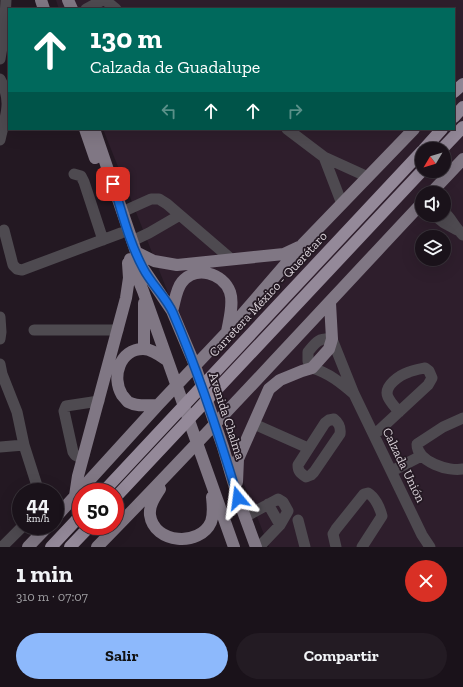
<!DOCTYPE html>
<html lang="es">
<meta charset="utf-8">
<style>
body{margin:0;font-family:"Zilla Slab",serif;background:#231b23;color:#f1f3f6;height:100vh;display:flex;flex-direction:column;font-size:15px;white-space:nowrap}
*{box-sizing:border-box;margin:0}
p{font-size:13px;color:#9f9ea2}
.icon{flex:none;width:22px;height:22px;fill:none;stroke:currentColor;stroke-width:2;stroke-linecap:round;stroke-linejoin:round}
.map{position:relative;height:547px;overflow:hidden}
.panel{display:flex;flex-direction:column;background:#1a121a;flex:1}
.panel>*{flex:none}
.guide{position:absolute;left:8px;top:8px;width:447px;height:122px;border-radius:0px;box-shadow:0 4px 16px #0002,0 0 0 1px #383239;background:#00695c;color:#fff;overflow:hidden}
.needle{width:26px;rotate:232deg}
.controls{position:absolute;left:415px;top:142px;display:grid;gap:8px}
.controls a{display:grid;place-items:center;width:36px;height:36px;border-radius:50%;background:#1a121a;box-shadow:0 4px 16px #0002,0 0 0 1px #383239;font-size:20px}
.speed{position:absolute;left:12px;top:483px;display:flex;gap:8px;font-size:20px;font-weight:700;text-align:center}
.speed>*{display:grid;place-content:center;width:52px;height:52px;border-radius:50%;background:#1a121a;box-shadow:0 4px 16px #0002,0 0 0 1px #383239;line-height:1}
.speed small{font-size:10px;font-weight:400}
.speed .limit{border:6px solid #d22;background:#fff;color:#111}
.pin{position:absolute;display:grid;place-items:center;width:34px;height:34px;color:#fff;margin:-17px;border-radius:8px;box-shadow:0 2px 6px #0006}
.me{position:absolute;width:44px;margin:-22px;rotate:344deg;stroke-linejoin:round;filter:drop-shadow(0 0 3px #0008)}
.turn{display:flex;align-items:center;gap:14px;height:84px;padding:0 16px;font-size:18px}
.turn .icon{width:52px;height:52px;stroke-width:2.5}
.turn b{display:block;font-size:28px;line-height:34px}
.lanes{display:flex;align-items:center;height:38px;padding:0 16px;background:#0003;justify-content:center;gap:20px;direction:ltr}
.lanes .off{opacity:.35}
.round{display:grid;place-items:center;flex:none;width:42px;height:42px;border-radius:21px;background:#231b23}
.summary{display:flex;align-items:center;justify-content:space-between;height:68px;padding:0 16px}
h1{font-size:24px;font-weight:700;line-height:30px}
.primary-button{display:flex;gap:8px;margin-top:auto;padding:8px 16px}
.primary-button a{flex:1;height:46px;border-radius:24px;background:#8db9fc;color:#111;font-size:16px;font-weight:700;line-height:46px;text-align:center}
.primary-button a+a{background:#231b23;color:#f1f3f6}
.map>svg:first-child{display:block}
.built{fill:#2e1e2c;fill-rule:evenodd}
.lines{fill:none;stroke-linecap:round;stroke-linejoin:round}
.minor{stroke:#4e4a50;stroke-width:11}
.major{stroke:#807784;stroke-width:12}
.highway{stroke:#948999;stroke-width:12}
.route-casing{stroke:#114b97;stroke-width:10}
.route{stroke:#1a73e8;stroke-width:7}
.labels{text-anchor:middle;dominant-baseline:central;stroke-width:3.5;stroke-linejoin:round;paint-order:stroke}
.street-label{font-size:13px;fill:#d9d1d8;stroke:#231822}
</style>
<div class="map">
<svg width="463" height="547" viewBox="0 0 463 547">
<rect width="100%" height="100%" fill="#231822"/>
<path class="built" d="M 56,0 L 463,0 L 463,547 L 269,547 L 103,129 L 454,129 L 454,9 L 59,9 ZM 422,149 L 444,149 L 444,171 L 422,171 ZM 422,193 L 444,193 L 444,215 L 422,215 ZM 422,237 L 444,237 L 444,259 L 422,259 Z"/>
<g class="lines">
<path class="minor" d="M 105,0 L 116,9
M 86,9 L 103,0
M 0,59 L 4,35 L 6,0
M 0,79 C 13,102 5,116 0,140
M 287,129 L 324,157 L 368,177
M 324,157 L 342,204
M 74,174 L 81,176 L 84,182 L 103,240
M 122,212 L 151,199 L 159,199 L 167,204 L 231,259
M 444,212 C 452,219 455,228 463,235
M 434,215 L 444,223 L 457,230
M 4,230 L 13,265 L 17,269 L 22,270 L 121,233
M 132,241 L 149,233 L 180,215
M 0,317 L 1,332 L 0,339
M 34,330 L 118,330
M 0,364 L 2,374 L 17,412 L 24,445 L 39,492
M 354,394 C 341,383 329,373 312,368 L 308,361 L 308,352 C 316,342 318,338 332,339 L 354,394 L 422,535 L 430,547
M 463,418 L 443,427 L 417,444 C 417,462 449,472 463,469
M 334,419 C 339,423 341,427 340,434 L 314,472 L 311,475 L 306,477 C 300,473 298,471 298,465 L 325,423 L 329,420 Z
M 254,424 L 308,448
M 374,435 L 428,385 L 432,378 L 429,371 L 425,368 C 420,369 414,370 409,372 C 400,375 383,386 388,397 C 390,402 396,408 399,412
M 0,447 L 24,445
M 84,455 L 79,457 L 75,455 L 73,452 L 64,411 L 66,406 L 99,401
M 392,471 L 421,456
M 268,504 L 280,525
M 245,517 L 278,499 L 283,502 L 288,511 L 280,525 L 259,547
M 298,520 L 305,547
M 2,547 L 23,526
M 336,547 L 333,534 L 336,529 L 364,494 L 368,493 C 375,497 380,508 382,516 L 362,547"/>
<path class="major" d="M 41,0 L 44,9
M 68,0 L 72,9
M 85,129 L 95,158
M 94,129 L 136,252 L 143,268 L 172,311 L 194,363 L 223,447 L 238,498 L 256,547
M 431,193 L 463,159
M 136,252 L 154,261 L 177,265 L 284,254 L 299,247
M 130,259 L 143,291 L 234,547
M 144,303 L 144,349
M 172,311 C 175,302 176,289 182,282 C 196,265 223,273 230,292 C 234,304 229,320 227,332
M 158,405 C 148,405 137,407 128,402 C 126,400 124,397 122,395 C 111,377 120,349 143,349 C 152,349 161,356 168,361
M 237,482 L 238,459 L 269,389 L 280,380 L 302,371 L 312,368 L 329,349 L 332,339 L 330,303
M 160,489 C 155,497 149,505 150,515 C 154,544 200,547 211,522 C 214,514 213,506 212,497
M 75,496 L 78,476 L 126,298 L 129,278 L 128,263
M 55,518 L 158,405 L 227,332 L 303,244 L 414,129
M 28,547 L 48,526
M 97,547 C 208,434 314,318 422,203"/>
<path class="highway" d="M 454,92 L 463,84
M 454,117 L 463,107
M 424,149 L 442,129
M 442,149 L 463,127
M 103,492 L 422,151
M 115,498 L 422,171
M 51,547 L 81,515
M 70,547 L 90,526"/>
</g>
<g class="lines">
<g class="route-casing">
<path id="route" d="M 113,184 C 122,212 129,242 143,268 C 151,284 166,297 173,313 C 199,373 219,435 238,498"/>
</g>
<use href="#route" class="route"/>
</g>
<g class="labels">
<g class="street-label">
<text transform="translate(268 294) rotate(-47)">Carretera México - Querétaro</text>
<text transform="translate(227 416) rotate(72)">Avenida Chalma</text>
<text transform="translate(404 465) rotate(64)">Calzada Unión</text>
</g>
</g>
</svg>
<div class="controls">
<a><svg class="needle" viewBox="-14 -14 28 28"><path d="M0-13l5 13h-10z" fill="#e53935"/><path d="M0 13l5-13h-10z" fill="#9f9ea2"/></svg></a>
<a><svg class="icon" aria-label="sound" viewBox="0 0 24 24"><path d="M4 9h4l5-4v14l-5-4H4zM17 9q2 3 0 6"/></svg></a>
<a><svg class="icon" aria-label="layers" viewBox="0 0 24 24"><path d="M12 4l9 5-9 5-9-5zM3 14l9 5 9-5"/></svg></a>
</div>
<div class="speed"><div>44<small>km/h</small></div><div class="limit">50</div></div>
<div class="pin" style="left:113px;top:184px;background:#d93025"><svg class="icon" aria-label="arrive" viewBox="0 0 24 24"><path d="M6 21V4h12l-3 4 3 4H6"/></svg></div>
<svg class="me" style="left:238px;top:498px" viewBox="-20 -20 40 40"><path d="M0-17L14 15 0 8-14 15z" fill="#1a73e8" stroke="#fff" stroke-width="4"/></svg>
<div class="guide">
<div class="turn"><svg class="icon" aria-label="ahead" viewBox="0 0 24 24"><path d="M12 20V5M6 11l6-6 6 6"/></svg><div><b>130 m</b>Calzada de Guadalupe</div></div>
<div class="lanes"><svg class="icon off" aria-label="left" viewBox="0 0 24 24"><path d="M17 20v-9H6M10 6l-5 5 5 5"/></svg><svg class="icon" aria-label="ahead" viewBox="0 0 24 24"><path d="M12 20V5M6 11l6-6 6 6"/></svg><svg class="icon" aria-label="ahead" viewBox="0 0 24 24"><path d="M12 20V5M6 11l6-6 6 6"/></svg><svg class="icon off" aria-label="right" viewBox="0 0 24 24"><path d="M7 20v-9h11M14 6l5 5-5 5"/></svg></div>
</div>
</div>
<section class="panel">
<div class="summary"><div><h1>1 min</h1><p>310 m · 07:07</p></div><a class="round" style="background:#d93025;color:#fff"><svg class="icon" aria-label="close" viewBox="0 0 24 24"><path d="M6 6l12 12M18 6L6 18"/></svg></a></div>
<div class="primary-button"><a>Salir</a><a>Compartir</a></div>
</section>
